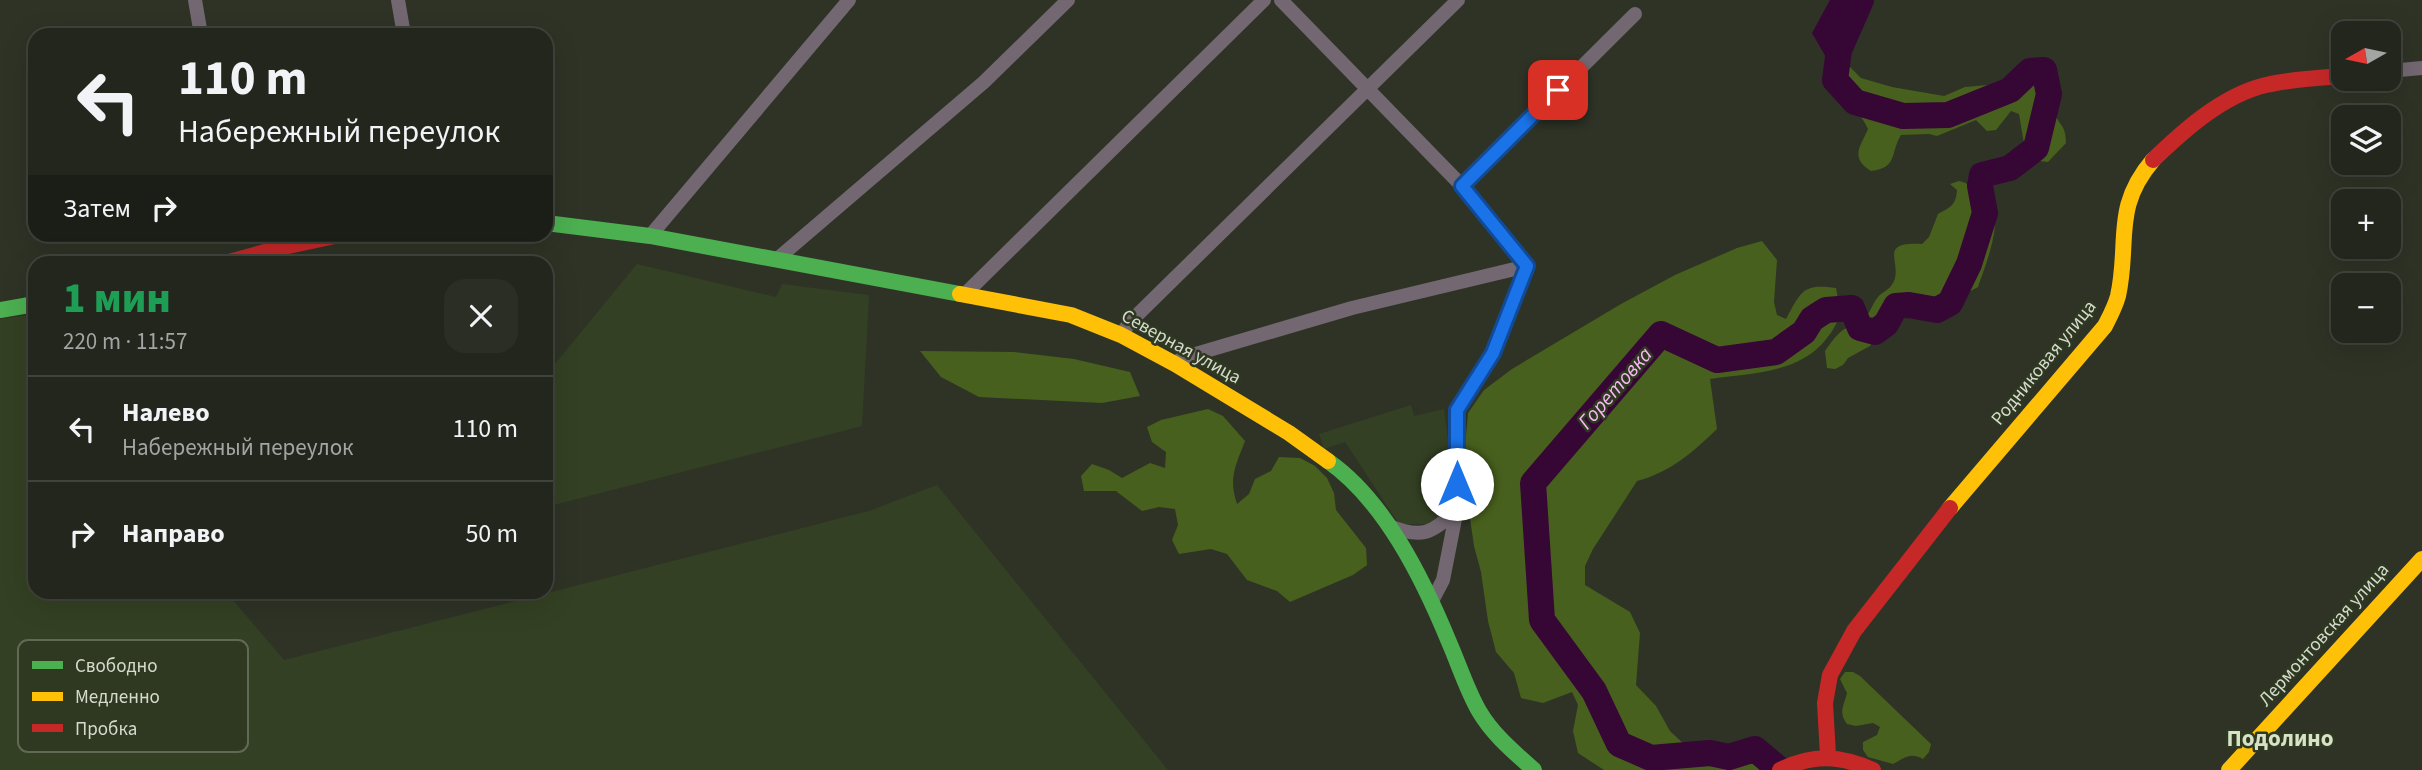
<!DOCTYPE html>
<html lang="ru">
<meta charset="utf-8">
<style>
body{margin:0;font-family:"Source Sans 3",sans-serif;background:#2a2e25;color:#f1f3f6;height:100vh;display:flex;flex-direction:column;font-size:26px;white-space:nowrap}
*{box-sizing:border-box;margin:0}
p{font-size:23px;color:#a2a5a3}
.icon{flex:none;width:38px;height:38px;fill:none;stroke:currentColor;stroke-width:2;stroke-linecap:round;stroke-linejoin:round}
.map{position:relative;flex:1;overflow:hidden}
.drawer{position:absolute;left:28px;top:256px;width:525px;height:343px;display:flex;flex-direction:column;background:#22261c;border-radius:21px;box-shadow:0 7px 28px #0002,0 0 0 2px #3f433b}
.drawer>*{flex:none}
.hud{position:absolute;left:28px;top:28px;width:525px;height:214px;border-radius:21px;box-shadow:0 7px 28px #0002,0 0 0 2px #3f433b;background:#22261c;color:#f1f3f6;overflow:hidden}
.needle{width:46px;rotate:261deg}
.buttons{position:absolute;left:2331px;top:21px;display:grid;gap:14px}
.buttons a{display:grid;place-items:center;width:70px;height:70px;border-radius:14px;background:#22261c;box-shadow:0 7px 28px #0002,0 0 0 2px #3f433b;font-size:35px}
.pin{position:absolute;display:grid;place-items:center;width:60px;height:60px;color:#fff;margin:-30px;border-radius:14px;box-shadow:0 4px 10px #0006}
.me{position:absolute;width:77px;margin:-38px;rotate:0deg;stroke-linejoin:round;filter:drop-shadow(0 0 5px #0008)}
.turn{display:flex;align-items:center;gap:24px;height:147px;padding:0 35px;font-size:32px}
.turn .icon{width:91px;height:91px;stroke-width:2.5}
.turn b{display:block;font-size:49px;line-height:60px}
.then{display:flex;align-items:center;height:66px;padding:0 35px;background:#0003;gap:14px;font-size:26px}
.round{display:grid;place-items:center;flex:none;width:74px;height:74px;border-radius:21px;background:#2a2e25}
.overview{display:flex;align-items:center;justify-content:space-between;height:119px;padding:0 35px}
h1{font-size:42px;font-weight:800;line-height:52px;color:#1e9e55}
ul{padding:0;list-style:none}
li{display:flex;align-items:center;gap:21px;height:105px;padding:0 35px;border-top:2px solid #3f433b}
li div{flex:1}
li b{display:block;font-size:26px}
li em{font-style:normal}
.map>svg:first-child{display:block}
.built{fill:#344023}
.forest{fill:#48601d}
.water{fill:#360635}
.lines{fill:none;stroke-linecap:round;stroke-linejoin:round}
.river{stroke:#360635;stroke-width:26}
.street{stroke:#736871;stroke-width:14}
.fast{stroke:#4caf50;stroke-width:16}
.slow{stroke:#ffc107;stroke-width:16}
.jam{stroke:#c62828;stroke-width:16}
.route-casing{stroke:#114b97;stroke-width:18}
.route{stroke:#1a73e8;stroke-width:12}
.labels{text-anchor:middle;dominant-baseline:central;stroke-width:5;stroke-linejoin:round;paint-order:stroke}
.street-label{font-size:19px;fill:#d4dbcc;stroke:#2f3821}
.water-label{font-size:21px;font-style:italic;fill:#f9b9f6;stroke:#2f3821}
.quarter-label{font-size:23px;font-weight:bold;fill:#d6e3c6;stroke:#2f3821}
.key{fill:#2f3821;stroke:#616954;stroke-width:2}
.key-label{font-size:19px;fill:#d4dbcc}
</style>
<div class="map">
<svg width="2422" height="770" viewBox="0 0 2422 770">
<rect width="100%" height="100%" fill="#2e3326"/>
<path class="built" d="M 637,264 L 776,297 L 782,284 L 869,295 L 862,426 L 546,507 L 546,375 Z
M 35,314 L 35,592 L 226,592 L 284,660 L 869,511 L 937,485 L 1168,770 L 0,770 L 0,319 Z
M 1411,405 L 1414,416 L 1444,409 L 1454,486 L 1454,507 L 1436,524 L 1399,524 L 1345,442 L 1324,449 L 1319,434 Z"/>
<path class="forest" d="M 2046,58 C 2053,66 2059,79 2057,90 C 2056,98 2051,104 2054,112 C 2059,126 2066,124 2066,143 L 2048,162 L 2032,160 L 2026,155 L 2019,114 L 2011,111 L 1996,130 L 1987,131 L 1976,120 L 1937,136 L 1929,134 L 1901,135 C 1890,153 1898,168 1871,171 C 1849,157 1861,146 1868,129 C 1860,109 1834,94 1836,69 L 1841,63 L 1849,66 L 1861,78 L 1892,87 L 1944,96 L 1965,87 L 1988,85 L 2013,75 L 2039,59 Z
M 1959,181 C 1968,183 1971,187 1978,192 C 1981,193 1985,194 1988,197 C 2006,217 1985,266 1978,287 L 1963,295 L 1954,309 L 1947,315 L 1914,312 L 1901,321 L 1885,326 L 1879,332 L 1870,346 L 1848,358 L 1843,365 L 1835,369 L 1827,368 L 1825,351 C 1830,344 1836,335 1843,330 C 1849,326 1857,324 1863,320 C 1870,314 1872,304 1878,297 C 1881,293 1887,291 1891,286 C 1907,266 1873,241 1922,244 L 1929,237 L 1938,214 C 1951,207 1956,205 1957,190 L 1950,184 Z
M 1762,241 L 1777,260 L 1774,302 L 1777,315 L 1786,319 C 1801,292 1802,283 1836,288 L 1841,314 C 1837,322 1833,331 1827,338 C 1800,374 1750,373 1710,379 L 1717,429 C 1693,452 1671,472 1637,481 L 1593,549 L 1585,566 L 1585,585 L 1630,612 L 1640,633 L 1636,685 L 1656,706 L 1670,731 L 1687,747 L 1717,742 L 1726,749 L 1757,762 L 1759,770 L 1604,770 L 1578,753 L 1573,731 L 1578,705 L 1572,692 L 1543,703 L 1521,698 L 1514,673 L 1496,652 L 1488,621 L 1481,572 L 1474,546 L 1463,470 L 1468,413 L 1484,390 L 1512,369 L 1621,304 L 1675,275 L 1737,248 Z
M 920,351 L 1014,352 L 1074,359 L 1130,372 L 1140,396 L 1102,403 L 979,397 L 941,377 Z
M 1208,409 L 1223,416 L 1245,441 C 1236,465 1228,478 1237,504 L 1249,494 L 1255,479 L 1271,471 L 1279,457 L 1300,458 L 1315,466 L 1327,478 L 1334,493 L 1336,510 L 1366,548 L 1367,565 L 1353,575 L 1290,602 L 1277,591 L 1247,580 L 1227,554 L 1211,549 L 1179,554 L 1172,540 L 1178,525 L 1175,509 L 1159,507 L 1142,511 L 1116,491 L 1084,491 L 1081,476 L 1092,464 L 1109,470 L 1122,478 L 1150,463 L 1165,468 L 1166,452 L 1152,442 L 1147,427 L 1161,420 Z
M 1845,672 L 1853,672 L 1860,676 L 1931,744 L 1929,752 L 1923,759 C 1910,752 1905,758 1893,764 L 1868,757 L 1863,750 L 1863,742 L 1877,735 L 1880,727 L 1873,723 L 1856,726 L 1847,724 C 1838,712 1844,706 1847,693 L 1840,679 Z"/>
<path class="water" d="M 1830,0 L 1858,0 L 1863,10 L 1852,45 L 1843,58 L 1827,59 L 1812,33 Z"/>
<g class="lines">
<path class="river" d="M 1780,770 L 1755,749 L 1729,757 L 1710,753 L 1651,758 L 1619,744 L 1594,691 L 1542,620 L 1533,483 L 1661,334 L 1717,360 L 1776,352 L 1804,332 L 1812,319 L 1826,310 L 1852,308 L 1860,328 L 1875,332 L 1886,324 L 1896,306 L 1909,305 L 1937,310 L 1950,303 L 1969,264 L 1985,213 L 1980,186 L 1982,175 L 2010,168 L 2036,148 L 2049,94 L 2044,70 L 2030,71 L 2010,90 L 1948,115 L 1903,116 L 1855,102 L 1835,80 L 1839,50 L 1861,0"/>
<path class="street" d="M 195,0 L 201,35
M 398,0 L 404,35
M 1281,0 L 1462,186 L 1527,266 L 1493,353 L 1457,410 L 1457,509 C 1433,534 1421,539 1389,526
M 2389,71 L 2422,68
M 1462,186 L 1635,14
M 650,236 L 849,0
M 776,260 L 984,82 L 1068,0
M 964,295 L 1264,0
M 1121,335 L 1130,322 L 1458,0
M 1175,364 L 1182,358 L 1352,308 L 1527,266
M 1432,601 L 1443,580 L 1457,509"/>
<path class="fast" d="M 546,223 L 650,236 L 960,294
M 0,310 L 35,304
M 1328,461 C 1385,501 1423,579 1449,642 C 1459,665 1467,690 1479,711 C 1493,735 1514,752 1534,770"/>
<path class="slow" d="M 960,294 L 1071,315 L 1121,335 L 1175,364 L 1289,433 L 1328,461
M 1950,508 L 2105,326 C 2110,316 2115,307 2118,296 C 2130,242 2112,208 2153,160
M 2229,770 L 2422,559"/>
<path class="jam" d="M 2153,160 C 2184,130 2223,95 2266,85 C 2291,79 2318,78 2343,76
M 229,262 L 279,248 L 344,234
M 1828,755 L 1825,703 L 1830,675 L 1854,631 L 1950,508
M 1780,770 C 1813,754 1840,755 1873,770"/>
</g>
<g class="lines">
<g class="route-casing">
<path id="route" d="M 1457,484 L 1457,410 L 1493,353 L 1527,266 L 1462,186 L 1558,90"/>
</g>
<use href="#route" class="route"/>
</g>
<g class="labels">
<g class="street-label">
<text transform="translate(1181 347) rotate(29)">Северная улица</text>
<text transform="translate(2044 363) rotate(-51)">Родниковая улица</text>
<text transform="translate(2324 635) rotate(-48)">Лермонтовская улица</text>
</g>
<g class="water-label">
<text transform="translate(1615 388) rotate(-49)">Горетовка</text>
</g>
<g class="quarter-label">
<text x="2280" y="738">Подолино</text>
</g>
</g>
<rect x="18" y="640" width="230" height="112" rx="10" class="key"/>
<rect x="32" y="661" width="31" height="8" fill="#4caf50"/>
<rect x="32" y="692" width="31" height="9" fill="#ffc107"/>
<rect x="32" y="724" width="31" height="8" fill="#c62828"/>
<g class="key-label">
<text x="75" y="672">Свободно</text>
<text x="75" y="703">Медленно</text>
<text x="75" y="735">Пробка</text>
</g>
</svg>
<div class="buttons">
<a><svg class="needle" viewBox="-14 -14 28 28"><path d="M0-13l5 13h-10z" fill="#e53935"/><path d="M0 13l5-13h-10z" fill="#a2a5a3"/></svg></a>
<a><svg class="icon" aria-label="layers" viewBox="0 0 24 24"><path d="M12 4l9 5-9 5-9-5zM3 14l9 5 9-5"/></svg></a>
<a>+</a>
<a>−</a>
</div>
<div class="pin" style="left:1558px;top:90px;background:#d93025"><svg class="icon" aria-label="arrive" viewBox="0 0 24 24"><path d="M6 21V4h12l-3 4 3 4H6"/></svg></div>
<svg class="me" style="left:1457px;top:484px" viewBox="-20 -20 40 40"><circle r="19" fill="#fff"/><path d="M0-13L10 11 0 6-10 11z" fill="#1a73e8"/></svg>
<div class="hud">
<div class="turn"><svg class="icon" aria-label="left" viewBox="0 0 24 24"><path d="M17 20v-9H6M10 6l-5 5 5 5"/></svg><div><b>110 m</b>Набережный переулок</div></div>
<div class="then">Затем<svg class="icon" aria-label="right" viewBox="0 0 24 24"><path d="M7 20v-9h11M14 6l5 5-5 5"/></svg></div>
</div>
<section class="drawer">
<div class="overview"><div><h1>1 мин</h1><p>220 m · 11:57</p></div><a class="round"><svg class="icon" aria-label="close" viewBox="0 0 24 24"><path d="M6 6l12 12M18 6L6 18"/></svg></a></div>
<ul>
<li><svg class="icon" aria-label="left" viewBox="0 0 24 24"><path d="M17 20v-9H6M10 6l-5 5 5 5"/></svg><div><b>Налево</b><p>Набережный переулок</p></div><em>110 m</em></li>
<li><svg class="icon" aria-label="right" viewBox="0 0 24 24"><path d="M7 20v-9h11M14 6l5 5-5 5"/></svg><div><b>Направо</b></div><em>50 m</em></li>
</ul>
</section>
</div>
